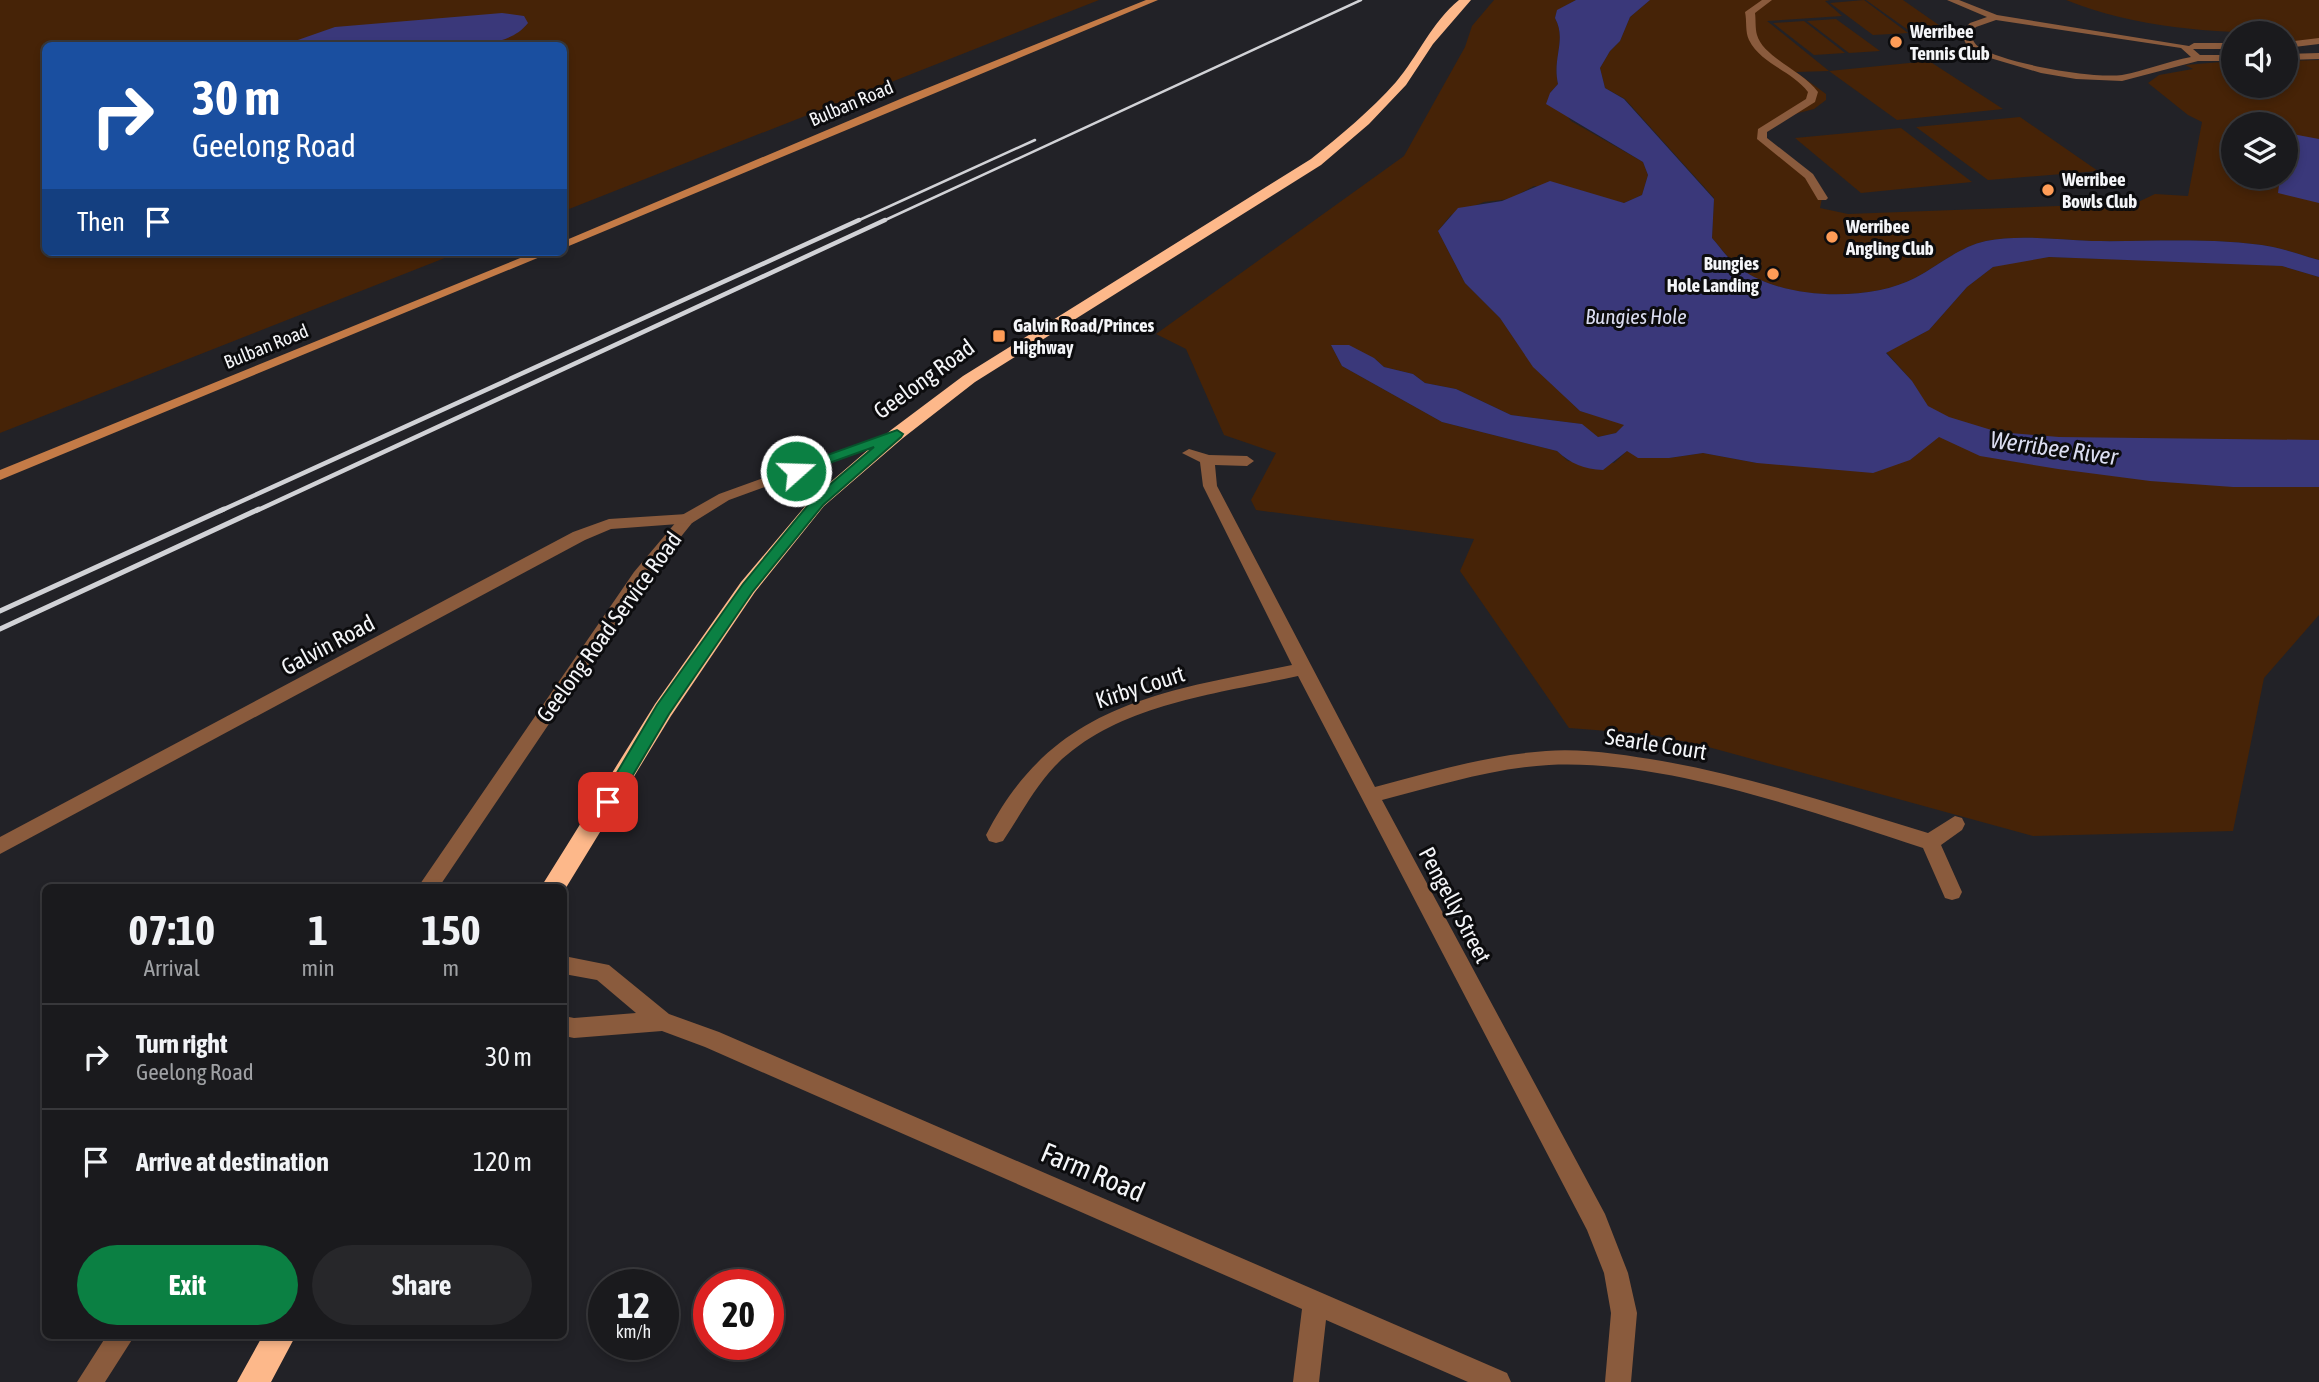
<!DOCTYPE html>
<style>
body{margin:0;font-family:"Asap Condensed",sans-serif;background:#27272a;color:#f1f3f6;height:100vh;display:flex;flex-direction:column;font-size:26px;white-space:nowrap}
*{box-sizing:border-box;margin:0}
p{font-size:23px;color:#9fa1a4}
.icon{flex:none;width:38px;height:38px;fill:none;stroke:currentColor;stroke-width:2;stroke-linecap:round;stroke-linejoin:round}
.map{position:relative;flex:1;overflow:hidden}
.drawer{position:absolute;left:42px;top:884px;width:525px;height:455px;display:flex;flex-direction:column;background:#1a1a1d;border-radius:10px;box-shadow:0 4px 10px #0003,0 0 0 2px #38383b}
.drawer>*{flex:none}
.hud{position:absolute;left:42px;top:42px;width:525px;height:214px;border-radius:10px;box-shadow:0 4px 10px #0003,0 0 0 2px #38383b;background:#1a4fa0;color:#fff;overflow:hidden}
.fabs{position:absolute;left:2221px;top:21px;display:grid;gap:14px}
.fabs a{display:grid;place-items:center;width:77px;height:77px;border-radius:50%;background:#1a1a1d;box-shadow:0 4px 10px #0003,0 0 0 2px #38383b;font-size:35px}
.speed{position:absolute;left:588px;top:1269px;display:flex;gap:14px;font-size:35px;font-weight:700;text-align:center}
.speed>*{display:grid;place-content:center;width:91px;height:91px;border-radius:50%;background:#1a1a1d;box-shadow:0 4px 10px #0003,0 0 0 2px #38383b;line-height:1}
.speed small{font-size:18px;font-weight:400}
.speed .limit{border:10px solid #d22;background:#fff;color:#111}
.pin{position:absolute;display:grid;place-items:center;width:60px;height:60px;color:#fff;margin:-30px;border-radius:14px;box-shadow:0 4px 10px #0006}
.me{position:absolute;width:77px;margin:-38px;rotate:70deg;stroke-linejoin:round;filter:drop-shadow(0 0 5px #0008)}
.turn{display:flex;align-items:center;gap:24px;height:147px;padding:0 35px;font-size:32px}
.turn .icon{width:91px;height:91px;stroke-width:2.5}
.turn b{display:block;font-size:49px;line-height:60px}
.then{display:flex;align-items:center;height:66px;padding:0 35px;background:#0003;gap:14px;font-size:26px}
.eta{display:flex;justify-content:space-evenly;align-items:center;height:119px;text-align:center}
.eta b{font-size:42px;font-weight:700;line-height:49px}
.cta{display:flex;gap:14px;margin-top:auto;padding:14px 35px}
.cta a{flex:1;height:80px;border-radius:42px;background:#0b8043;color:#fff;font-size:28px;font-weight:700;line-height:80px;text-align:center}
.cta a+a{background:#27272a;color:#f1f3f6}
ul{padding:0;list-style:none}
li{display:flex;align-items:center;gap:21px;height:105px;padding:0 35px;border-top:2px solid #38383b}
li div{flex:1}
li b{display:block;font-size:26px}
li em{font-style:normal}
.map>svg:first-child{display:block}
.green{fill:#462307;fill-rule:evenodd}
.water{fill:#3a387a}
.lines{fill:none;stroke-linecap:round;stroke-linejoin:round}
.lane{fill:#8a5b3d;fill-rule:evenodd}
.street{fill:#8a5b3d;fill-rule:evenodd}
.secondary{fill:#c47b47;fill-rule:evenodd}
.highway{fill:#fdb88a;fill-rule:evenodd}
.rail-far2{stroke:#d1d2d6;stroke-width:2.5}
.rail-far1{stroke:#d1d2d6;stroke-width:4.5}
.rail{stroke:#d1d2d6;stroke-width:5}
.route{fill:#0b8043;stroke:#07532c;stroke-width:2}
.poi-dot{fill:#fe9c57;stroke:#0c0c0e;stroke-width:2.5}
.labels{text-anchor:middle;dominant-baseline:central;stroke-width:6;stroke-linejoin:round;paint-order:stroke}
.far-poi-label{font-size:19px;font-weight:bold;fill:#f4f5f8;stroke:#0c0c0e;text-anchor:start}
.far-street-label{font-size:19px;fill:#f4f5f8;stroke:#0c0c0e}
.far-water-label{font-size:21px;font-style:italic;fill:#dbddf1;stroke:#0c0c0e}
.street-label{font-size:23px;fill:#f4f5f8;stroke:#0c0c0e}
.water-label{font-size:24px;font-style:italic;fill:#dbddf1;stroke:#0c0c0e}
.near-street-label{font-size:28px;fill:#f4f5f8;stroke:#0c0c0e}
</style>
<div class="map">
<svg width="2319" height="1382" viewBox="0 0 2319 1382">
<rect width="100%" height="100%" fill="#222227"/>
<path class="green" d="M 0,0 L 1099,0 L 564,211 L 564,46 L 46,46 L 46,252 L 460,252 L 0,433 Z
M 1494,0 L 1576,0 L 1557,11 L 1555,18 C 1567,40 1552,58 1558,84 L 1550,93 L 1571,121 L 1643,162 L 1648,175 L 1642,195 L 1624,203 L 1534,186 L 1510,199 L 1484,202 L 1451,215 L 1438,231 L 1465,283 L 1500,318 L 1534,367 L 1580,411 L 1625,424 L 1616,433 L 1598,437 L 1581,424 L 1511,415 L 1456,389 L 1425,383 L 1413,374 L 1384,367 L 1374,358 L 1331,345 L 1342,366 L 1442,422 L 1557,451 L 1568,461 L 1614,463 L 1627,451 L 1669,458 L 1703,453 L 1757,463 L 1912,381 L 1886,352 L 1929,330 L 1967,287 L 1993,267 L 2021,260 L 2049,257 L 2238,263 L 2282,266 L 2319,277 L 2319,615 L 2264,678 L 2233,831 L 2033,836 L 1701,745 L 1647,734 L 1569,728 L 1460,571 L 1474,539 L 1256,510 L 1251,500 L 1276,453 L 1224,435 L 1186,349 L 1156,334 L 1404,156 L 1465,47 L 1472,26 Z
M 1650,0 L 1831,0 L 1825,1 L 1842,16 L 1767,21 L 1829,71 L 1929,61 L 2003,109 L 1897,120 L 1829,71 L 1796,72 L 1826,94 L 1826,100 L 1814,109 L 1783,117 L 1762,131 L 1770,148 L 1809,176 L 1822,198 L 1820,208 L 1848,214 L 2136,203 L 2155,194 L 2188,196 L 2202,122 L 2188,115 L 2148,83 L 2159,75 L 2193,69 L 2185,65 L 2233,61 L 2233,86 L 2286,86 L 2286,61 L 2319,60 L 2319,260 C 2304,256 2288,250 2273,247 C 2218,237 2149,242 2092,241 C 2057,240 2020,234 1986,241 C 1959,247 1938,266 1915,278 C 1869,302 1783,300 1741,269 C 1730,261 1721,248 1712,238 L 1714,198 L 1625,99 L 1605,88 L 1600,68 L 1610,51 L 1620,41 L 1630,17 ZM 2233,124 L 2286,124 L 2286,177 L 2233,177 Z
M 1864,0 L 1908,33 L 1873,35 L 1830,3 Z
M 1866,0 L 1903,0 L 1946,30 L 1911,32 Z
M 2066,0 L 2319,0 L 2319,39 L 2286,43 L 2286,33 C 2211,33 2136,28 2066,0 Z
M 1836,19 L 1880,51 L 1849,53 L 1807,21 Z
M 1804,21 L 1845,53 L 1814,55 L 1773,23 Z
M 2020,117 L 2098,171 L 1988,180 L 1916,127 Z
M 1901,128 L 1972,182 L 1861,193 L 1795,138 Z"/>
<path class="water" d="M 1576,0 L 1650,0 L 1630,17 L 1620,41 L 1610,51 L 1600,68 L 1605,88 L 1624,99 L 1714,199 L 1712,238 C 1721,248 1730,262 1741,269 C 1784,300 1869,302 1915,278 C 1938,266 1959,247 1986,241 C 2020,234 2057,240 2092,241 C 2149,242 2218,237 2273,247 C 2288,250 2304,256 2319,260 L 2319,277 L 2282,266 L 2049,257 L 1993,267 L 1967,287 L 1929,330 L 1886,353 L 1912,381 L 1928,406 L 1949,417 L 1998,432 L 2059,437 L 2319,440 L 2319,487 L 2233,487 L 2150,481 L 2058,469 L 1980,456 L 1939,437 L 1910,460 L 1873,473 L 1757,463 L 1703,453 L 1669,458 L 1638,458 L 1627,451 L 1603,470 C 1584,469 1571,464 1557,451 L 1442,422 L 1342,366 L 1331,345 L 1349,345 L 1374,358 L 1384,367 L 1413,374 L 1425,383 L 1456,389 L 1511,415 L 1582,424 L 1598,437 L 1616,433 L 1624,425 L 1580,411 L 1533,367 L 1500,318 L 1465,283 L 1438,231 L 1458,208 L 1502,201 L 1550,181 L 1624,203 L 1642,195 L 1648,175 L 1643,162 L 1546,104 L 1550,93 L 1558,84 C 1552,57 1567,40 1555,18 L 1557,10 Z
M 502,13 L 524,16 L 528,23 C 514,41 491,43 470,46 L 295,45 L 295,41 L 335,27 Z
M 2287,133 L 2319,139 L 2319,203 L 2278,193 L 2280,177 L 2286,177 Z"/>
<g class="lines">
<path class="lane" d="M 1762,0 L 1772,0 L 1755,13 C 1756,20 1755,28 1757,35 C 1763,57 1803,71 1818,92 L 1815,102 L 1767,132 L 1767,138 L 1813,174 L 1828,198 L 1826,200 L 1818,200 L 1805,178 L 1757,139 L 1758,129 L 1806,99 L 1808,92 C 1792,71 1761,64 1749,40 C 1745,32 1747,21 1745,12 Z
M 1947,0 L 1959,0 L 1997,15 L 2189,46 L 2194,43 L 2233,43 L 2233,49 L 2193,49 L 2200,55 L 2233,55 L 2233,61 L 2198,61 L 2122,81 L 2076,79 L 2041,73 L 1980,55 L 1969,49 L 1960,33 L 1970,23 L 1987,17 ZM 1996,20 L 2181,48 L 2191,57 C 2168,61 2145,71 2122,75 C 2093,79 2002,63 1979,47 C 1974,44 1972,38 1970,33 L 1976,27 Z
M 2319,38 L 2319,44 L 2286,48 L 2286,42 Z
M 2319,53 L 2319,59 L 2286,60 L 2286,54 Z
M 897,430 L 904,434 L 902,437 L 729,500 L 692,523 L 646,580 L 439,887 L 418,887 L 634,572 L 682,515 L 719,494 Z
M 107,1335 L 135,1335 L 105,1382 L 77,1382 Z"/>
<path class="street" d="M 1189,449 L 1209,455 L 1247,456 L 1254,461 L 1247,466 L 1215,465 L 1217,486 L 1375,787 C 1431,772 1488,755 1546,751 C 1584,748 1624,755 1662,761 C 1752,777 1840,806 1928,833 L 1955,816 L 1962,818 L 1965,824 L 1962,830 L 1941,845 L 1962,892 L 1959,898 L 1952,900 L 1945,898 L 1923,848 C 1812,812 1666,759 1549,765 C 1492,768 1437,786 1382,800 L 1605,1214 L 1628,1273 L 1637,1313 L 1631,1382 L 1605,1382 L 1611,1313 L 1604,1273 L 1587,1230 L 1298,676 C 1217,694 1116,704 1055,766 C 1034,788 1020,816 1003,841 L 996,843 L 989,841 L 986,835 C 1053,703 1162,692 1292,665 L 1203,486 L 1200,462 L 1182,453 Z
M 687,514 L 695,519 L 692,523 L 611,529 L 585,540 L 0,854 L 0,837 L 573,532 L 609,519 Z
M 564,956 L 609,965 L 669,1014 L 719,1032 L 1507,1373 L 1511,1382 L 1468,1382 L 1326,1320 L 1319,1382 L 1293,1382 L 1302,1309 L 705,1047 L 662,1031 L 574,1038 L 564,1036 L 564,1016 L 574,1018 L 636,1013 L 597,980 L 564,974 Z"/>
<path class="secondary" d="M 1146,0 L 1158,0 L 564,248 L 564,241 L 905,97 Z
M 535,252 L 552,252 L 0,480 L 0,470 Z"/>
<path class="highway" d="M 1459,0 L 1471,0 L 1433,44 L 1406,85 L 1369,124 L 1321,165 L 975,382 L 903,438 L 824,506 L 755,592 L 671,716 L 564,891 L 564,887 L 541,887 L 655,704 L 741,582 L 812,498 L 891,430 L 963,376 L 1311,159 C 1341,135 1370,111 1396,82 C 1418,56 1432,22 1459,0 Z
M 263,1335 L 296,1335 L 271,1382 L 237,1382 Z"/>
<path class="rail-far2" d="M 855,222 L 1035,140
M 881,222 L 1361,0"/>
<path class="rail-far1" d="M 220,511 L 859,220
M 256,511 L 885,220"/>
<path class="rail" d="M 0,611 L 224,509
M 0,629 L 259,509"/>
</g>
<path class="route" d="M 897,430 L 903,434 L 901,437 L 823,505 L 753,591 L 669,714 L 614,807 L 602,807 L 599,802 L 602,798 L 657,705 L 743,584 L 813,499 L 874,447 L 796,475 L 789,471 L 791,468 Z"/>
<g class="poi-dot">
<circle cx="1896" cy="42" r="7"/>
<circle cx="2048" cy="190" r="7"/>
<circle cx="1832" cy="237" r="7"/>
<circle cx="1773" cy="274" r="7"/>
<rect x="992" y="329" width="14" height="14" rx="3.5"/>
</g>
<g class="labels">
<g class="far-poi-label">
<text x="1910" y="31">Werribee<tspan x="1910" dy="22">Tennis Club</tspan></text>
<text x="2062" y="179">Werribee<tspan x="2062" dy="22">Bowls Club</tspan></text>
<text x="1846" y="226">Werribee<tspan x="1846" dy="22">Angling Club</tspan></text>
<text x="1759" y="263" text-anchor="end">Bungies<tspan x="1759" dy="22">Hole Landing</tspan></text>
<text x="1013" y="325">Galvin Road/Princes<tspan x="1013" dy="22">Highway</tspan></text>
</g>
<g class="far-street-label">
<text transform="translate(851 103) rotate(-23)">Bulban Road</text>
<text transform="translate(266 346) rotate(-22)">Bulban Road</text>
</g>
<g class="far-water-label">
<text x="1636" y="316">Bungies Hole</text>
</g>
<g class="street-label">
<text transform="translate(924 379) rotate(-36)">Geelong Road</text>
<text transform="translate(609 627) rotate(-54)">Geelong Road Service Road</text>
<text transform="translate(328 645) rotate(-28)">Galvin Road</text>
<text transform="translate(1140 687) rotate(-18)">Kirby Court</text>
<text transform="translate(1656 744) rotate(9)">Searle Court</text>
<text transform="translate(1455 905) rotate(62)">Pengelly Street</text>
</g>
<g class="water-label">
<text transform="translate(2054 448) rotate(8)">Werribee River</text>
</g>
<g class="near-street-label">
<text transform="translate(1093 1172) rotate(23)">Farm Road</text>
</g>
</g>
</svg>
<div class="fabs">
<a><svg class="icon" aria-label="sound" viewBox="0 0 24 24"><path d="M4 9h4l5-4v14l-5-4H4zM17 9q2 3 0 6"/></svg></a>
<a><svg class="icon" aria-label="layers" viewBox="0 0 24 24"><path d="M12 4l9 5-9 5-9-5zM3 14l9 5 9-5"/></svg></a>
</div>
<div class="speed"><div>12<small>km/h</small></div><div class="limit">20</div></div>
<div class="pin" style="left:608px;top:802px;background:#d93025"><svg class="icon" aria-label="arrive" viewBox="0 0 24 24"><path d="M6 21V4h12l-3 4 3 4H6"/></svg></div>
<svg class="me" style="left:796px;top:471px" viewBox="-20 -20 40 40"><circle r="17" fill="#0b8043" stroke="#fff" stroke-width="3"/><path d="M0-11L8 9 0 5-8 9z" fill="#fff"/></svg>
<div class="hud">
<div class="turn"><svg class="icon" aria-label="right" viewBox="0 0 24 24"><path d="M7 20v-9h11M14 6l5 5-5 5"/></svg><div><b>30 m</b>Geelong Road</div></div>
<div class="then">Then<svg class="icon" aria-label="arrive" viewBox="0 0 24 24"><path d="M6 21V4h12l-3 4 3 4H6"/></svg></div>
</div>
<section class="drawer">
<div class="eta">
<div><b>07:10</b><p>Arrival</p></div>
<div><b>1</b><p>min</p></div>
<div><b>150</b><p>m</p></div>
</div>
<ul>
<li><svg class="icon" aria-label="right" viewBox="0 0 24 24"><path d="M7 20v-9h11M14 6l5 5-5 5"/></svg><div><b>Turn right</b><p>Geelong Road</p></div><em>30 m</em></li>
<li><svg class="icon" aria-label="arrive" viewBox="0 0 24 24"><path d="M6 21V4h12l-3 4 3 4H6"/></svg><div><b>Arrive at destination</b></div><em>120 m</em></li>
</ul>
<div class="cta"><a>Exit</a><a>Share</a></div>
</section>
</div>
